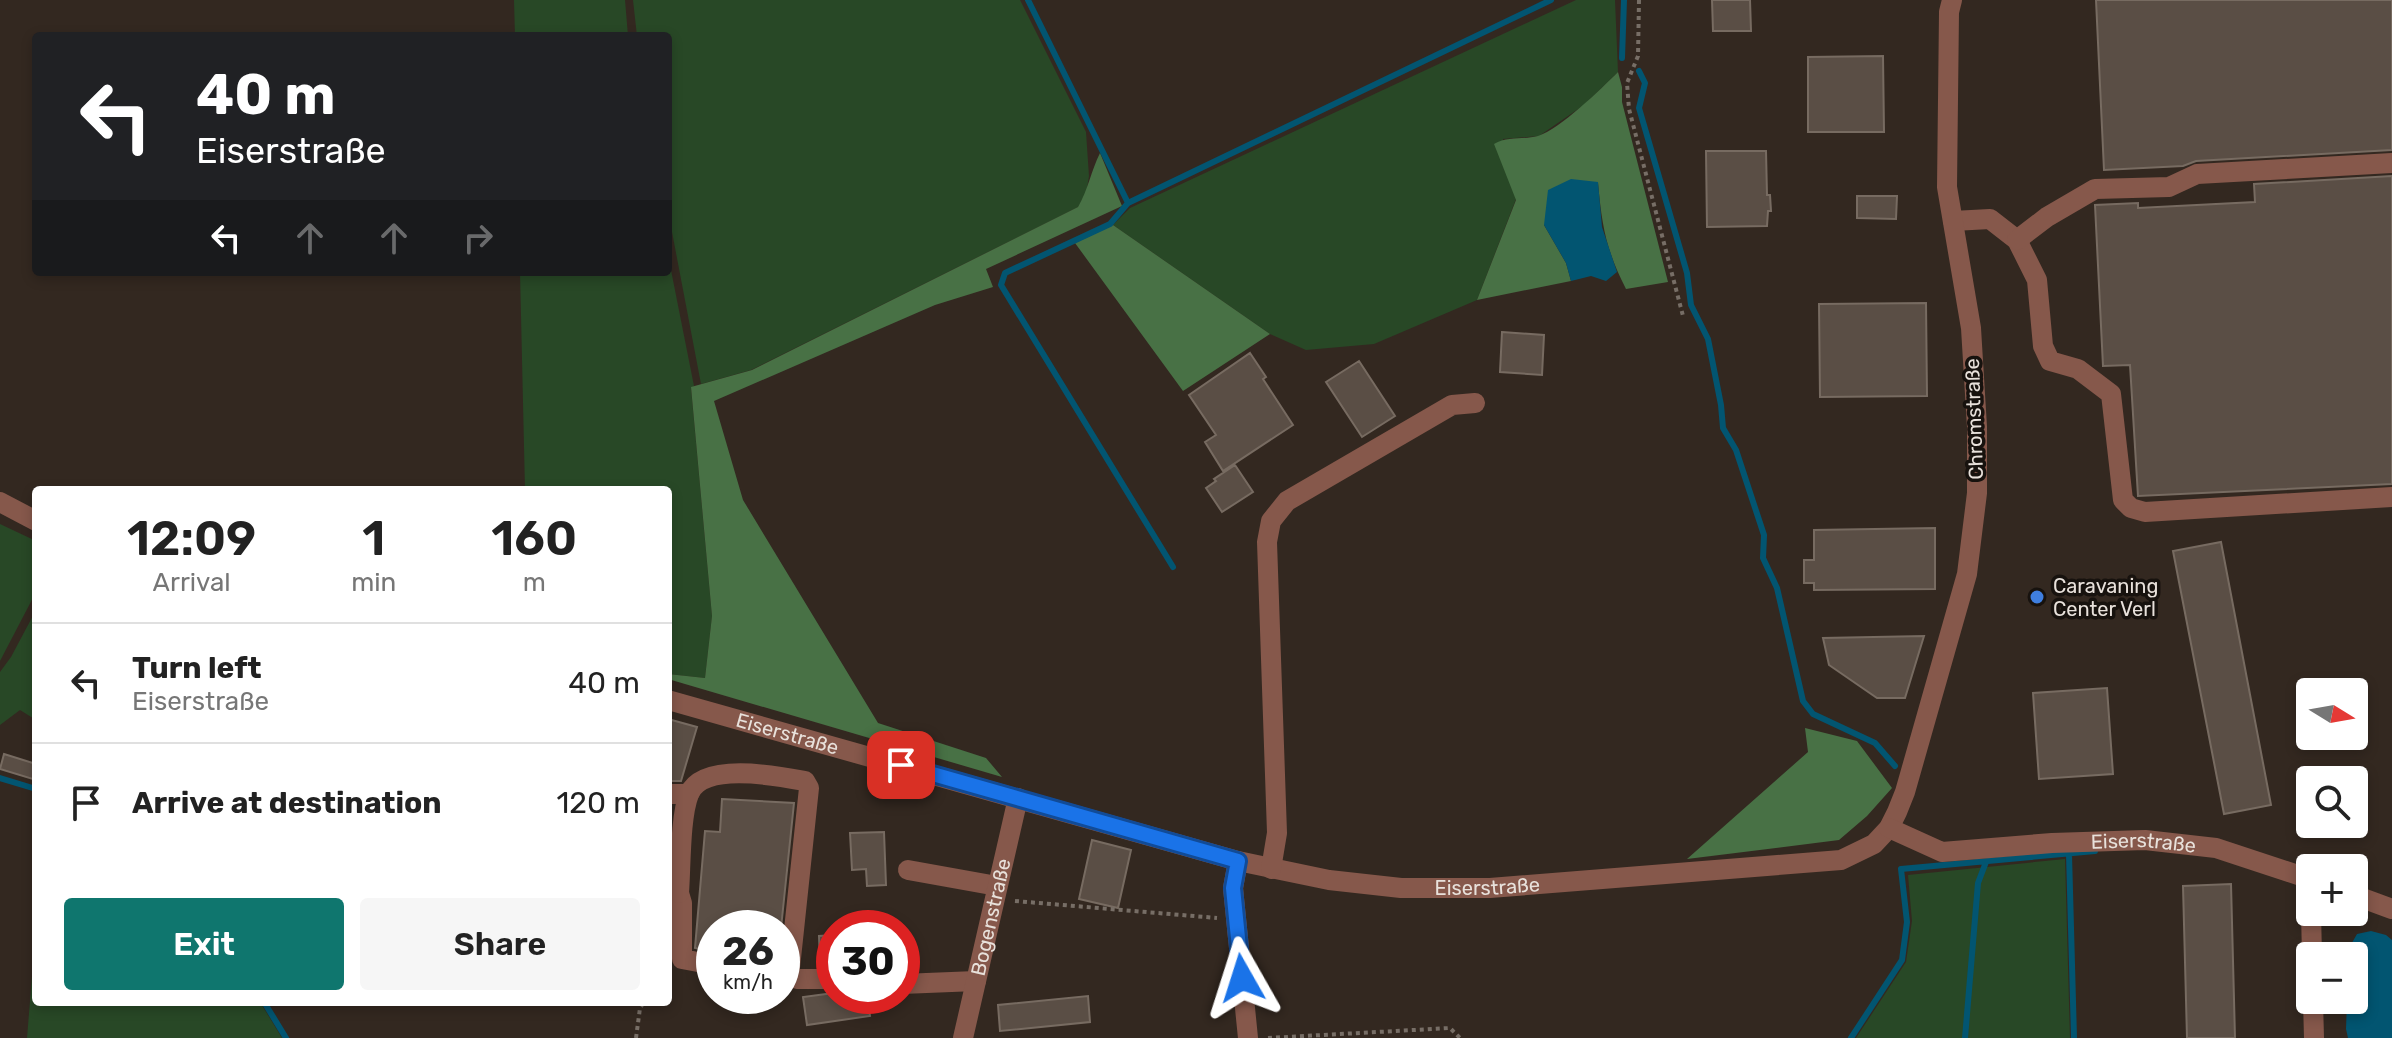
<!DOCTYPE html>
<meta charset="utf-8">
<style>
body{margin:0;font-family:Rubik,sans-serif;background:#f6f6f6;color:#222;height:100vh;display:flex;flex-direction:column;font-size:30px;white-space:nowrap}
*{box-sizing:border-box;margin:0}
p{font-size:26px;color:#767676}
.icon{flex:none;width:44px;height:44px;fill:none;stroke:currentColor;stroke-width:2;stroke-linecap:round;stroke-linejoin:round}
.map{position:relative;flex:1;overflow:hidden}
.details{position:absolute;left:32px;top:486px;width:640px;height:520px;display:flex;flex-direction:column;background:#fff;border-radius:8px;box-shadow:0 4px 12px #0003}
.details>*{flex:none}
.top-card{position:absolute;left:32px;top:32px;width:640px;height:244px;border-radius:8px;box-shadow:0 4px 12px #0003;background:#202124;color:#fff;overflow:hidden}
.needle{width:52px;rotate:101deg}
.buttons{position:absolute;left:2296px;top:678px;display:grid;gap:16px}
.buttons a{display:grid;place-items:center;width:72px;height:72px;border-radius:8px;background:#fff;box-shadow:0 4px 12px #0003;font-size:40px}
.speed{position:absolute;left:696px;top:910px;display:flex;gap:16px;font-size:40px;font-weight:700;text-align:center}
.speed>*{display:grid;place-content:center;width:104px;height:104px;border-radius:50%;background:#fff;box-shadow:0 4px 12px #0003;line-height:1}
.speed small{font-size:20px;font-weight:400}
.speed .limit{border:12px solid #d22;background:#fff;color:#111}
.pin{position:absolute;display:grid;place-items:center;width:68px;height:68px;color:#fff;margin:-34px;border-radius:16px;box-shadow:0 4px 12px #0006}
.me{position:absolute;width:88px;margin:-44px;rotate:354deg;stroke-linejoin:round;filter:drop-shadow(0 0 6px #0008)}
.turn{display:flex;align-items:center;gap:28px;height:168px;padding:0 32px;font-size:36px}
.turn .icon{width:104px;height:104px;stroke-width:2.5}
.turn b{display:block;font-size:56px;line-height:68px}
.lanes{display:flex;align-items:center;height:76px;padding:0 32px;background:#0003;justify-content:center;gap:40px;direction:ltr}
.lanes .off{opacity:.35}
.eta{display:flex;justify-content:space-evenly;align-items:center;height:136px;text-align:center}
.eta b{font-size:48px;font-weight:600;line-height:56px}
.primary-button{display:flex;gap:16px;margin-top:auto;padding:16px 32px}
.primary-button a{flex:1;height:92px;border-radius:8px;background:#0f766e;color:#fff;font-size:32px;font-weight:600;line-height:92px;text-align:center}
.primary-button a+a{background:#f6f6f6;color:#222}
ul{padding:0;list-style:none}
li{display:flex;align-items:center;gap:24px;height:120px;padding:0 32px;border-top:2px solid #e0e0e0}
li div{flex:1}
li b{display:block;font-size:30px}
li em{font-style:normal}
.map>svg:first-child{display:block}
.green{fill:#284826}
.forest{fill:#487145}
.water{fill:#025571}
.lines{fill:none;stroke-linecap:round;stroke-linejoin:round}
.stream{stroke:#025571;stroke-width:6}
.building{fill:#5a4e45;stroke:#776b61;stroke-width:2}
.path{stroke:#776e66;stroke-width:4;stroke-dasharray:4 4;stroke-linecap:butt}
.minor{stroke:#86584b;stroke-width:20}
.route-casing{stroke:#114b97;stroke-width:20}
.route{stroke:#1a73e8;stroke-width:14}
.shop-dot{fill:#3f7fe0;stroke:#17120e;stroke-width:3}
.labels{text-anchor:middle;dominant-baseline:central;stroke-width:7;stroke-linejoin:round;paint-order:stroke}
.street-label{font-size:20px;fill:#e8e1db;stroke:#17120e}
.poi-label{font-size:20px;fill:#e8e1db;stroke:#17120e;text-anchor:start}
</style>
<div class="map">
<svg width="2392" height="1038" viewBox="0 0 2392 1038">
<rect width="100%" height="100%" fill="#332820"/>
<path class="green" d="M 514,0 L 625,0 L 628,36 L 515,36 Z
M 633,0 L 1020,0 L 1086,132 L 1089,176 L 1086,194 L 1078,207 L 751,370 L 701,384 L 668,211 L 668,36 L 637,36 Z
M 1576,0 L 1615,0 L 1618,72 L 1584,105 L 1539,136 L 1503,139 L 1516,199 L 1477,300 L 1374,344 L 1306,350 L 1270,334 L 1113,225 L 1130,208 Z
M 668,255 L 694,386 L 691,388 L 712,616 L 705,678 L 668,674 L 668,490 L 525,490 L 520,272 L 668,272 Z
M 0,524 L 36,541 L 36,592 L 0,661 Z
M 36,610 L 36,720 L 20,710 L 0,725 L 0,672 L 11,657 Z
M 2065,859 L 2070,1038 L 1856,1038 L 1906,962 L 1912,921 L 1908,875 Z
M 36,927 L 36,1002 L 260,1002 L 282,1038 L 27,1038 Z"/>
<path class="forest" d="M 1618,72 L 1622,87 L 1622,102 L 1668,282 L 1626,289 C 1606,250 1602,226 1598,183 L 1544,225 L 1566,263 L 1571,281 L 1477,300 L 1516,200 L 1494,144 C 1508,136 1523,140 1538,136 C 1560,129 1601,89 1618,72 Z
M 1100,153 L 1122,206 L 986,269 L 993,287 L 935,305 L 714,401 L 743,500 L 878,723 L 986,758 L 1002,777 L 668,679 L 668,674 L 705,678 L 712,616 L 691,387 L 752,370 L 1078,207 C 1088,190 1091,171 1100,153 Z
M 1113,225 L 1270,334 L 1183,391 L 1075,243 Z
M 1805,728 L 1857,741 L 1892,788 L 1867,816 L 1839,840 L 1687,859 L 1808,752 Z"/>
<path class="water" d="M 1571,179 L 1598,182 L 1602,227 L 1617,272 L 1606,281 L 1591,276 L 1571,281 L 1566,263 L 1544,225 L 1548,190 Z
M 2371,931 L 2386,935 L 2392,940 L 2392,1038 L 2348,1038 L 2346,1029 L 2347,1000 L 2354,1000 L 2354,956 L 2348,956 L 2349,948 L 2357,934 Z"/>
<g class="lines">
<path class="stream" d="M 1028,0 L 1128,203
M 1622,58 L 1624,0
M 1639,71 L 1645,83 L 1639,108 L 1687,273 L 1691,305 L 1708,339 L 1721,405 L 1723,428 L 1736,450 L 1764,535 L 1763,558 L 1777,588 L 1803,701 L 1813,714 L 1875,743 L 1895,766
M 1173,567 L 1001,285 L 1005,273 L 1110,224 L 1128,203 L 1551,0
M 0,778 L 36,789
M 2069,854 L 2074,1038
M 264,1002 L 286,1038
M 1851,1038 L 1902,960 L 1907,922 L 1901,869 L 2095,851
M 1965,1038 L 1978,883 L 1986,862"/>
</g>
<path class="building" d="M 1712,0 L 1750,0 L 1751,31 L 1713,31 Z
M 2096,0 L 2392,0 L 2392,150 L 2196,161 L 2183,166 L 2104,170 Z
M 1883,56 L 1884,132 L 1808,132 L 1808,57 Z
M 1706,151 L 1766,151 L 1767,195 L 1770,195 L 1771,211 L 1768,211 L 1767,226 L 1707,227 Z
M 2392,176 L 2392,484 L 2138,496 L 2130,365 L 2103,366 L 2095,205 L 2138,203 L 2138,208 L 2255,202 L 2254,184 Z
M 1857,196 L 1897,196 L 1896,219 L 1857,218 Z
M 1926,303 L 1927,396 L 1820,397 L 1819,304 Z
M 1502,332 L 1544,335 L 1542,375 L 1500,372 Z
M 1250,353 L 1266,377 L 1263,379 L 1293,425 L 1223,471 L 1205,442 L 1216,435 L 1189,395 Z
M 1359,361 L 1395,416 L 1362,437 L 1326,382 Z
M 1235,465 L 1253,492 L 1222,512 L 1206,488 L 1216,481 L 1214,479 Z
M 1935,528 L 1935,589 L 1814,590 L 1814,583 L 1804,583 L 1804,560 L 1814,560 L 1814,530 Z
M 2221,542 L 2271,805 L 2224,814 L 2173,551 Z
M 1924,636 L 1905,698 L 1877,698 L 1829,665 L 1823,638 Z
M 2107,688 L 2113,774 L 2039,779 L 2033,693 Z
M 668,719 L 697,727 L 681,781 L 668,781 Z
M 4,754 L 36,764 L 36,780 L 0,769 Z
M 722,799 L 794,803 L 781,928 L 714,928 L 714,952 L 695,948 L 705,831 L 720,832 Z
M 884,832 L 886,885 L 867,886 L 866,869 L 852,870 L 850,833 Z
M 1092,840 L 1131,850 L 1118,908 L 1079,899 Z
M 2231,884 L 2235,1038 L 2187,1038 L 2183,886 Z
M 834,935 L 834,966 L 820,966 L 819,936 Z
M 834,993 L 834,996 L 867,996 L 870,1016 L 807,1025 L 803,997 Z
M 1088,996 L 1090,1022 L 1000,1031 L 998,1005 Z"/>
<g class="lines">
<path class="path" d="M 1639,0 L 1638,56 L 1627,83 L 1629,109 L 1683,316
M 1015,901 L 1217,918
M 636,1038 L 640,1008 L 644,1002
M 1268,1038 L 1450,1028 L 1460,1038"/>
<g class="minor">
<path d="M 1953,221 L 1990,219 L 2017,240 L 2037,280 L 2043,346 L 2050,361 L 2078,369 L 2111,394 L 2123,500 L 2131,508 L 2145,512 L 2392,497"/>
<path d="M 2017,240 L 2047,217 L 2095,189 L 2169,187 L 2197,174 L 2392,163"/>
<path d="M 0,502 L 36,521"/>
<path id="s1" d="M 668,700 L 1238,861 L 1329,880 L 1401,888 L 1490,888 L 1841,860 L 1874,844 L 1889,828 L 1897,812 L 1905,792 L 1967,574 L 1977,493 L 1977,427 L 1971,328 L 1947,187 L 1949,12 L 1952,0"/>
<path d="M 668,794 L 689,794"/>
<path id="s2" d="M 1889,828 L 1942,852 L 2052,843 L 2145,840 L 2216,848 L 2310,879"/>
<path d="M 1238,861 L 1233,888 L 1248,1038"/>
<path d="M 1271,869 L 1277,833 L 1267,542 L 1271,521 L 1287,501 L 1452,405 L 1475,403"/>
<path d="M 908,870 L 997,886"/>
<path d="M 668,892 L 679,893 L 682,903 L 682,959 L 714,965"/>
<path d="M 679,893 C 681,866 680,817 689,794 C 703,761 778,776 805,781 L 809,788 L 789,977"/>
<path d="M 2354,895 L 2392,909"/>
<path d="M 2311,912 L 2312,956"/>
<path d="M 782,975 L 798,979 L 834,979"/>
<path d="M 902,984 L 976,981"/>
<path d="M 2313,1000 L 2314,1038"/>
<path id="s3" d="M 963,1038 L 1018,798"/>
</g>
</g>
<g class="lines">
<g class="route-casing">
<path id="route" d="M 901,765 L 1238,861 L 1233,888 L 1242,978"/>
</g>
<use href="#route" class="route"/>
</g>
<circle class="shop-dot" cx="2037" cy="597" r="8"/>
<g class="labels">
<g class="street-label">
<text transform="translate(1974 419) rotate(-92)">Chromstraße</text>
<text stroke="none"><textPath href="#s1" startOffset="124">Eiserstraße</textPath></text>
<text stroke="none"><textPath href="#s2" startOffset="260">Eiserstraße</textPath></text>
<text stroke="none"><textPath href="#s1" startOffset="844">Eiserstraße</textPath></text>
<text stroke="none"><textPath href="#s3" startOffset="124">Bogenstraße</textPath></text>
</g>
<g class="poi-label">
<text x="2053" y="586">Caravaning<tspan x="2053" dy="23">Center Verl</tspan></text>
</g>
</g>
</svg>
<div class="buttons">
<a><svg class="needle" viewBox="-14 -14 28 28"><path d="M0-13l5 13h-10z" fill="#e53935"/><path d="M0 13l5-13h-10z" fill="#767676"/></svg></a>
<a><svg class="icon" aria-label="search" viewBox="0 0 24 24"><circle cx="10" cy="10" r="6"/><path d="M15 15l6 6"/></svg></a>
<a>+</a>
<a>−</a>
</div>
<div class="speed"><div>26<small>km/h</small></div><div class="limit">30</div></div>
<div class="pin" style="left:901px;top:765px;background:#d93025"><svg class="icon" aria-label="arrive" viewBox="0 0 24 24"><path d="M6 21V4h12l-3 4 3 4H6"/></svg></div>
<svg class="me" style="left:1242px;top:978px" viewBox="-20 -20 40 40"><path d="M0-17L14 15 0 8-14 15z" fill="#1a73e8" stroke="#fff" stroke-width="4"/></svg>
<div class="top-card">
<div class="turn"><svg class="icon" aria-label="left" viewBox="0 0 24 24"><path d="M17 20v-9H6M10 6l-5 5 5 5"/></svg><div><b>40 m</b>Eiserstraße</div></div>
<div class="lanes"><svg class="icon" aria-label="left" viewBox="0 0 24 24"><path d="M17 20v-9H6M10 6l-5 5 5 5"/></svg><svg class="icon off" aria-label="ahead" viewBox="0 0 24 24"><path d="M12 20V5M6 11l6-6 6 6"/></svg><svg class="icon off" aria-label="ahead" viewBox="0 0 24 24"><path d="M12 20V5M6 11l6-6 6 6"/></svg><svg class="icon off" aria-label="right" viewBox="0 0 24 24"><path d="M7 20v-9h11M14 6l5 5-5 5"/></svg></div>
</div>
<section class="details">
<div class="eta">
<div><b>12:09</b><p>Arrival</p></div>
<div><b>1</b><p>min</p></div>
<div><b>160</b><p>m</p></div>
</div>
<ul>
<li><svg class="icon" aria-label="left" viewBox="0 0 24 24"><path d="M17 20v-9H6M10 6l-5 5 5 5"/></svg><div><b>Turn left</b><p>Eiserstraße</p></div><em>40 m</em></li>
<li><svg class="icon" aria-label="arrive" viewBox="0 0 24 24"><path d="M6 21V4h12l-3 4 3 4H6"/></svg><div><b>Arrive at destination</b></div><em>120 m</em></li>
</ul>
<div class="primary-button"><a>Exit</a><a>Share</a></div>
</section>
</div>
